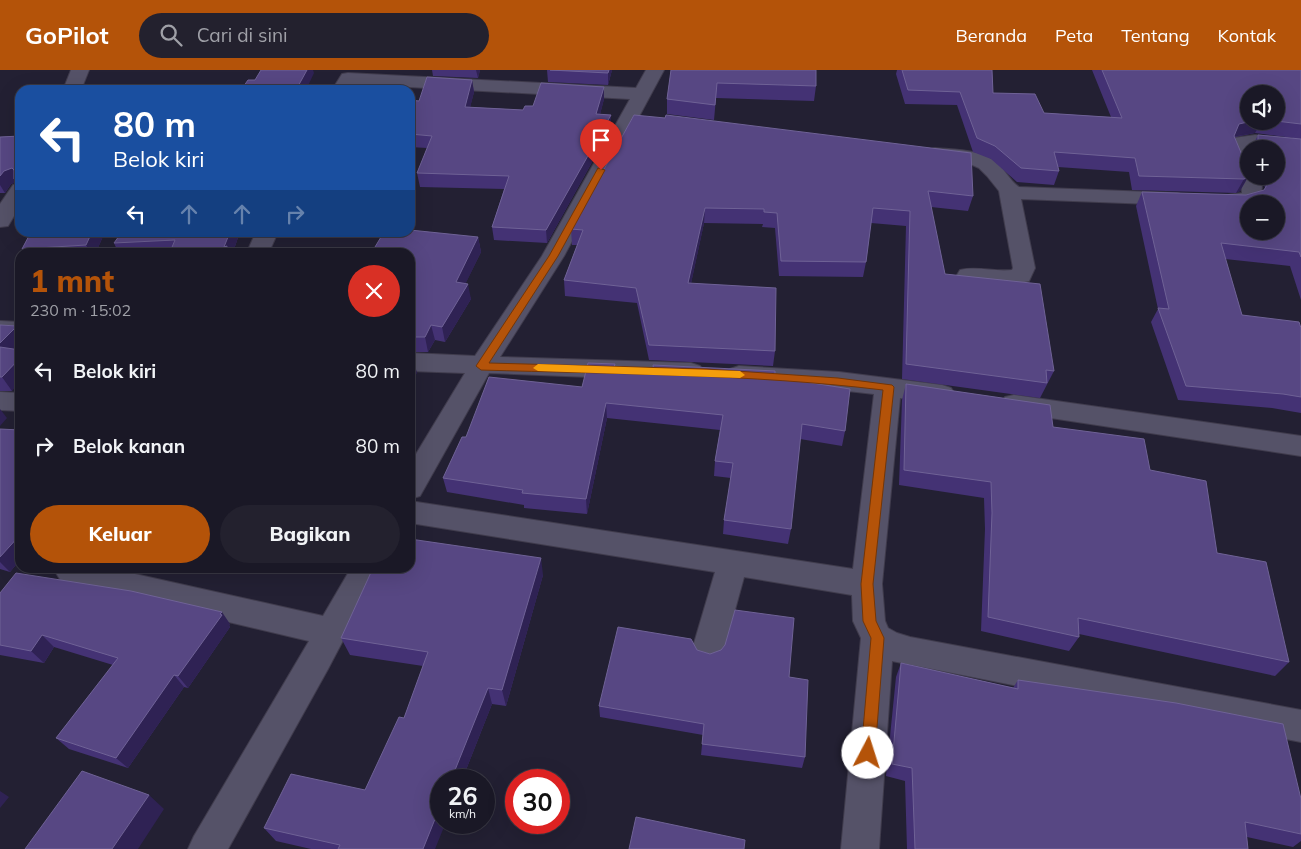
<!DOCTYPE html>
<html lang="id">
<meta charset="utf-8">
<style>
body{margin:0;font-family:Mulish,sans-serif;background:#23212e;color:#f1f3f6;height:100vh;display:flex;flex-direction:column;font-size:19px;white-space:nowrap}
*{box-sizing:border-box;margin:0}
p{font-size:16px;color:#9fa0a7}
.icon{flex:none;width:28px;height:28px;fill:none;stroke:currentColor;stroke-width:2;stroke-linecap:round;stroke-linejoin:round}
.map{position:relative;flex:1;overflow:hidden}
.panel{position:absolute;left:15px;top:178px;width:400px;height:325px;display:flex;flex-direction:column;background:#1a1826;border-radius:15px;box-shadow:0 5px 20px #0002,0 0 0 1px #383743}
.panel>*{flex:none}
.top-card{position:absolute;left:15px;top:15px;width:400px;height:152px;border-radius:15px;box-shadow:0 5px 20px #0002,0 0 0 1px #383743;background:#1a4fa0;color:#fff;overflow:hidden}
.tools{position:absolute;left:1240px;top:15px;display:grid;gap:10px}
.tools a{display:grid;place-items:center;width:45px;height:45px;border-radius:50%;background:#1a1826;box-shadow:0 5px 20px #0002,0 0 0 1px #383743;font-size:25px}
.speed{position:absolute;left:430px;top:699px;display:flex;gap:10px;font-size:25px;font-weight:700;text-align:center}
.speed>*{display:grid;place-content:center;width:65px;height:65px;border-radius:50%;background:#1a1826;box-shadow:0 5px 20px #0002,0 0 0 1px #383743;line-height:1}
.speed small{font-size:12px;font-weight:400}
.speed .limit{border:8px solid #d22;background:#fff;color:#111}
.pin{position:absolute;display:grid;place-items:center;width:42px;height:42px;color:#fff;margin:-51px -21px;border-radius:50% 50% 50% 0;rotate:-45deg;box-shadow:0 0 5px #0007}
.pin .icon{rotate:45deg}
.me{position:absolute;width:55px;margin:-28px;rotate:5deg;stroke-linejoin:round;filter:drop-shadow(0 0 4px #0008)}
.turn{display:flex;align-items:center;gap:18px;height:105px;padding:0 15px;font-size:22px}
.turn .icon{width:65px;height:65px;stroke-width:2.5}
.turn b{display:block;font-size:35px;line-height:42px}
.lanes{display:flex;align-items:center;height:48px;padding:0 15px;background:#0003;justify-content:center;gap:25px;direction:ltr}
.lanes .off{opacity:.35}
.round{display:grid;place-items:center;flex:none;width:52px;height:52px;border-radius:26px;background:#23212e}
.summary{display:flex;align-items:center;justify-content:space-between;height:85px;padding:0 15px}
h1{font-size:30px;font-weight:800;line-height:38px;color:#b45309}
.cta{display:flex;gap:10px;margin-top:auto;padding:10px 15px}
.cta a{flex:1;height:58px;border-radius:30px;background:#b45309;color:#fff;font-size:20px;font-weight:800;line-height:58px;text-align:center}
.cta a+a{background:#23212e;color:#f1f3f6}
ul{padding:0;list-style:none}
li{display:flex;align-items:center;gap:15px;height:75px;padding:0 15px}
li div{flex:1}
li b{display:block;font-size:19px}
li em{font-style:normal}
header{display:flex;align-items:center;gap:30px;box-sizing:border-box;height:70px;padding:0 25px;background:#b45309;color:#fff}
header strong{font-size:24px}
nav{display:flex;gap:28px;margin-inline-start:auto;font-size:18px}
.search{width:350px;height:45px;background:#23212e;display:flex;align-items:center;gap:12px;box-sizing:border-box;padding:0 18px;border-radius:28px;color:#9fa0a7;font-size:19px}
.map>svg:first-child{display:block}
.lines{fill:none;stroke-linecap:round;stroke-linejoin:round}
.street-casing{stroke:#403c4d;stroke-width:2}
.street{fill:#555268;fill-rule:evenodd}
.wall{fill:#443274;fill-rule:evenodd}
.shaded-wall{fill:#2f2254}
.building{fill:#574783;stroke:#6f6296;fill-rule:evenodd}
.route{fill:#b45309;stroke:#753606}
.slow{fill:#f59e0b}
</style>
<header>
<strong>GoPilot</strong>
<div class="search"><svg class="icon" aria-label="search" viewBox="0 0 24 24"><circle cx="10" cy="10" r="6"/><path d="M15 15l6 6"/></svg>Cari di sini</div>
<nav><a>Beranda</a><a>Peta</a><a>Tentang</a><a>Kontak</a></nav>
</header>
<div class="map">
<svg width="1301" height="779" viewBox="0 0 1301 779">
<rect width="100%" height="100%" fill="#232033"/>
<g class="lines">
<g class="street-casing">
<path id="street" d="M 71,0 L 89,0 L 81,20 L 63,20 Z
M 646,0 L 664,0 L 564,186 L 500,287 L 691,293 L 700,296 L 704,302 L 700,308 L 691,311 L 489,303 L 420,426 L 410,429 L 410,394 L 465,303 L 410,301 L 410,283 L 475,286 L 542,186 L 630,29 L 354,14 L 350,20 L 332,20 L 342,4 L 348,3 L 636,18 Z
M 1255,65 L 1301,70 L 1301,82 L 1249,77 L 1249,106 L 1260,106 C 1270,139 1237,141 1213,135 L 1210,131 L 1213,127 L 1242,123 L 1240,105 L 1229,79 L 1234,68 Z
M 935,78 C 955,80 982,79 998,94 C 1006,101 1010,111 1019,117 L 1177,123 L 1184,125 L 1187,129 L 1184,133 L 1177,135 L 1021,129 L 1035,198 L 1029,211 C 1006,217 983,216 960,210 L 957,205 L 960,200 C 977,196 995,202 1012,200 L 1013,198 L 999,121 L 987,106 L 979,98 L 968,93 L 928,88 L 925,84 L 928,80 Z
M 20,113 L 20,136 L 8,156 L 0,157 L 0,134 L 13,115 Z
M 256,162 L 278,162 L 269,182 L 247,182 Z
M 0,251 L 20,252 L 20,268 L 0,267 Z
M 739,296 L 839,302 L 942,315 L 951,318 L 955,324 L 951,330 L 942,333 L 900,328 L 882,514 L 885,551 L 888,558 L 897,563 L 910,567 L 1301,640 L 1301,672 L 892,591 L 879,779 L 841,779 L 861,568 L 853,551 L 852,525 L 744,507 L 724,580 L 719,590 L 708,594 L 697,590 L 692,580 L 715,502 L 410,453 L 410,431 L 853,499 L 874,324 L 839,320 L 739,314 L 730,311 L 726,305 L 730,299 Z
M 0,322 L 20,323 L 20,341 L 0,340 Z
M 1014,325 L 1301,366 L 1301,386 L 1005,341 L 1001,334 L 1005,327 Z
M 53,498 L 108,498 L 323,546 L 351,498 L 381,498 L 328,599 L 228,779 L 188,779 L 194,766 L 309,571 L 72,515 L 61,511 Z"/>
</g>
<use href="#street" class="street"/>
</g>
<path class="wall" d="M 432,0 L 480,0 L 478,8 L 433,6 Z
M 547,0 L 612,0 L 608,15 L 548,12 Z
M 671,0 L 816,16 L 814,31 L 716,28 L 714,50 L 667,44 L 667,29 Z
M 897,0 L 992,0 L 993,23 L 1044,43 L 1111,47 L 1092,0 L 1301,0 L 1301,69 L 1255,63 L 1235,67 L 1248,107 L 1240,121 L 1236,123 L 1132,120 L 1129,102 L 1058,97 L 1059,101 L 1054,115 L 1017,112 L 991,89 L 973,82 L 957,35 L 905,34 L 896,4 ZM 1276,24 L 1276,51 L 1249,51 Z
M 472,10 L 474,22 L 470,37 L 523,40 L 533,36 L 604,17 L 604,29 L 600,44 L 611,58 L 547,173 L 494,170 L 492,157 L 504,119 L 420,117 L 417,103 L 427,78 L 410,77 L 410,30 L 419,31 Z
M 634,45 L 973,126 L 968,141 L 931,137 L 945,204 L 1054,301 L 1040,328 L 902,309 L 906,156 L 871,153 L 866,192 L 863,207 L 779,206 L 775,158 L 762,157 L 763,154 L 704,153 L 691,213 L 775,281 L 773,296 L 649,290 L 637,233 L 565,226 L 564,210 L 577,175 L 572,175 L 571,159 Z
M 1258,65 L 1301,69 L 1301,230 L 1290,196 L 1225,189 L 1242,245 L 1301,258 L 1301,343 L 1272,338 L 1178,330 L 1151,252 L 1158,239 L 1136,136 L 1142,122 L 1246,125 L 1264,120 L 1265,118 L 1262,106 L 1276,106 L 1276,79 L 1251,79 Z
M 20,66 L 20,119 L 16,112 L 11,114 L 5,123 L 0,123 L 0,67 Z
M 31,162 L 105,162 L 96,182 L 24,182 L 22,179 Z
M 122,162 L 240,162 L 233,182 L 118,182 L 114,173 Z
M 478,167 L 481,182 L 465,214 L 471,229 L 445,272 L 435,270 L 428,282 L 410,282 L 410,182 Z
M 0,255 L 17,256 L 20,260 L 20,276 L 17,280 L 12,321 L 0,321 Z
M 615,294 L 615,297 L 653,301 L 653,295 L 775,307 L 845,361 L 842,376 L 800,369 L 791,459 L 788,474 L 723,464 L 724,450 L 731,408 L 714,406 L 715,391 L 720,360 L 607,348 L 587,444 L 524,438 L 524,435 L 447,422 L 443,408 L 582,317 Z
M 906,314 L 1053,357 L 1150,400 L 1217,483 L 1289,592 L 1275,606 L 1079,564 L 1079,567 L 1069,581 L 981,561 L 985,459 L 984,428 L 899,415 L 902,330 Z
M 0,359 L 20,360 L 20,490 L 10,502 L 0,499 Z
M 241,498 L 264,498 L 262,501 Z
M 543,505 L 506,636 L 492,634 L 462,710 L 441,710 L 435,779 L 311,779 L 276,771 L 264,758 L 365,720 L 404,648 L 423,596 L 350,585 L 341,568 Z
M 0,523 L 230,554 L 229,555 L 230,557 L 188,618 L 184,617 L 128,698 L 69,679 L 56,668 L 113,595 L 54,577 L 44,593 L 0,585 Z
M 697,580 L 789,607 L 805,687 L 802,698 L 701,685 L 703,665 L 600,647 L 599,636 Z
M 901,593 L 1013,618 L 1018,610 L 1301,729 L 1301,771 L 1293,777 L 1247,767 L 1248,779 L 907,779 L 905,711 L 886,706 L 896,607 Z"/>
<path class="shaded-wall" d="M 307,0 L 313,0 L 314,3 L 306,20 L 296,20 Z
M 476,0 L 480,0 L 478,8 Z
M 609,0 L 612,0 L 608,15 L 608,3 Z
M 472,10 L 474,22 L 467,50 L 465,37 Z
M 604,17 L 604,29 L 597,57 L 596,44 Z
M 611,45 L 611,58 L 547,173 L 546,160 Z
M 1252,51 L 1262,51 L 1255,63 L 1232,67 L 1239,54 Z
M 12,98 L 18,108 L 14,109 L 16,112 L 11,114 L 5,123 L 0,115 L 0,106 L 4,101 Z
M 1248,107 L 1240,121 L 1236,123 L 1244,109 Z
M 705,138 L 704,153 L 688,228 L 688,213 Z
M 92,162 L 105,162 L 96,182 L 90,182 L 86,175 Z
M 230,162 L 240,162 L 233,182 L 226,182 L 224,177 Z
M 478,167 L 481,182 L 459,227 L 456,212 Z
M 468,214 L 471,229 L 445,272 L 442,257 Z
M 431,255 L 435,270 L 428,282 L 425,267 Z
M 17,256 L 20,260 L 20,276 L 6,291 L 0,282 L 0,273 Z
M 20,288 L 20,312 L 12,321 L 2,307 Z
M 413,288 L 417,303 L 410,315 L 410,293 Z
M 606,333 L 607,348 L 587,444 L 586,429 Z
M 0,339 L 7,348 L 0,356 Z
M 20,465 L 20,490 L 10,502 L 0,492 L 0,487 Z
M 541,488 L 543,505 L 506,636 L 502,620 Z
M 260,498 L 264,498 L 262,501 Z
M 222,542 L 230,554 L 229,555 L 230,557 L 188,618 L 178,606 Z
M 42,565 L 54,577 L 44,593 L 31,581 Z
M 174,605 L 184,617 L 128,698 L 116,688 Z
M 488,618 L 492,634 L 462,710 L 451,710 Z
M 0,721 L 9,727 L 0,738 Z
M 149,725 L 164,739 L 138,779 L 112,779 Z
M 441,734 L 441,752 L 446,752 L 435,779 L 423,779 Z"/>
<path class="building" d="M 261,0 L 307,0 L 296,20 L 241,20 L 248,10 L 255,10 Z
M 550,0 L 609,0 L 608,3 Z
M 671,0 L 816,0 L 816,16 L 717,13 L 715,35 L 667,29 Z
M 902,0 L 992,0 L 993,23 L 1035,24 L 1044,43 L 1122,48 L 1102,0 L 1301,0 L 1301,54 L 1276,51 L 1276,24 L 1249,24 L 1249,51 L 1252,51 L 1239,54 L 1234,66 L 1247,97 L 1248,107 L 1244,109 L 1139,106 L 1135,88 L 1054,82 L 1059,101 L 1021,98 L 995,76 L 977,68 L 960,22 L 908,20 Z
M 427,7 L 472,10 L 465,37 L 523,40 L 525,36 L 533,36 L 541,13 L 604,17 L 596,44 L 611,45 L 546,160 L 492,157 L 509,106 L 417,103 L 432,66 L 410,64 L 410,30 L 419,31 Z
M 162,18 L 161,20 L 118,20 Z
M 634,45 L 665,48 L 666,45 L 971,83 L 973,126 L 928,121 L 945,204 L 1040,214 L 1054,301 L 1046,300 L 1047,313 L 906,294 L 910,141 L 873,138 L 866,192 L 781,191 L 777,143 L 764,142 L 764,139 L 705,138 L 688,213 L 776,218 L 775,281 L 649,275 L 636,218 L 564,210 L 583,160 L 571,159 Z
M 1258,65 L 1301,69 L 1301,187 L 1299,182 L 1221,173 L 1242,245 L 1299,252 L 1301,258 L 1301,327 L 1283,324 L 1186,316 L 1158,238 L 1169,239 L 1142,122 L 1246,125 L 1264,120 L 1272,106 L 1276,106 L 1276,79 L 1258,79 ZM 1249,134 L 1276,134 L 1276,161 L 1249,161 Z
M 20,66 L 20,108 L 14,109 L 14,100 L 12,98 L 4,101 L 0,106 L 0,67 Z
M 410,160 L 478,167 L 456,212 L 468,214 L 442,257 L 431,255 L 425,267 L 410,267 L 410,182 L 372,182 L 384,162 L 410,162 Z
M 31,162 L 92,162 L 86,175 L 22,179 Z
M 122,162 L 230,162 L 224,177 L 227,176 L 226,182 L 170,182 L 175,170 L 114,173 Z
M 0,255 L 17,256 L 0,273 Z
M 0,277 L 20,280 L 20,288 L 2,307 L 0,307 Z
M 588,293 L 615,294 L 614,297 L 654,301 L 653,295 L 775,301 L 775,307 L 850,319 L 845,361 L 802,354 L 791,459 L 724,450 L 733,393 L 715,391 L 723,345 L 606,333 L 586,429 L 522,423 L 523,420 L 443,408 L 462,367 L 466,367 L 489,307 L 582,317 Z
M 906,314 L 1050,335 L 1053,357 L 1144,369 L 1150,400 L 1206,411 L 1217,483 L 1266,492 L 1289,592 L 1078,548 L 1079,567 L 988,547 L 992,443 L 991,412 L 904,400 Z
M 0,359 L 20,360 L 20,465 L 0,487 Z
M 410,469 L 541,488 L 502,620 L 488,618 L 451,710 L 441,710 L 441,734 L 423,779 L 338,779 L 340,775 L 264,758 L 291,704 L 365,720 L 399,647 L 404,648 L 428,582 L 341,568 L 373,498 L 410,498 Z
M 16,503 L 131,521 L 222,542 L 220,544 L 222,545 L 178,606 L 174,605 L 116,688 L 56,668 L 118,588 L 42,565 L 31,581 L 0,575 L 0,523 Z
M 735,540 L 794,548 L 789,607 L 808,610 L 805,687 L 702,674 L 704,654 L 599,636 L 618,557 L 691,569 L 697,580 L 710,584 L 721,580 L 725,575 Z
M 901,593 L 1018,619 L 1018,610 L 1176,633 L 1283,654 L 1301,729 L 1301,764 L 1245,752 L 1248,779 L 915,779 L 912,698 L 892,694 Z
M 82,701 L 149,725 L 112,779 L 25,779 Z
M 636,747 L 745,770 L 744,779 L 629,779 Z"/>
<path class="route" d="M 598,98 L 605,100 L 558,186 L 489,293 L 707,299 L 838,308 L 892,315 L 894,317 L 873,514 L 876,551 L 884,568 L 875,683 L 873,688 L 868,690 L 863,688 L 861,683 L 871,568 L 863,551 L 861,514 L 883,320 C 750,304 615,304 481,300 L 476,296 L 549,186 Z"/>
<path class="slow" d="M 538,294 L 740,301 L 745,305 L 740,308 L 538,301 L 533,298 Z"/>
</svg>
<div class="tools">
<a><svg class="icon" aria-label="sound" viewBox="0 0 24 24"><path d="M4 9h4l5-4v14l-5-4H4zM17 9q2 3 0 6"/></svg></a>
<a>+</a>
<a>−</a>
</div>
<div class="speed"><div>26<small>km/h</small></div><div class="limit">30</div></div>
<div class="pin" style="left:601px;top:100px;background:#d93025"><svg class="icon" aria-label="arrive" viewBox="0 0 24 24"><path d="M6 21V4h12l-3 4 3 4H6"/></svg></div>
<svg class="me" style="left:868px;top:683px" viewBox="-20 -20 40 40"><circle r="19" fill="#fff"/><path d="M0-13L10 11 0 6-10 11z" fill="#b45309"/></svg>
<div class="top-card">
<div class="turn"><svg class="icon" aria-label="left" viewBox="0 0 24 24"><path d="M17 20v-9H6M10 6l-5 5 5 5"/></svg><div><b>80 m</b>Belok kiri</div></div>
<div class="lanes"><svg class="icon" aria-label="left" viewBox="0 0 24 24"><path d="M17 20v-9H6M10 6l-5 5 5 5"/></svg><svg class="icon off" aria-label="ahead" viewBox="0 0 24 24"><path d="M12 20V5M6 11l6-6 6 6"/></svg><svg class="icon off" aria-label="ahead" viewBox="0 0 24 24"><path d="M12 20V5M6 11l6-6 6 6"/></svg><svg class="icon off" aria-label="right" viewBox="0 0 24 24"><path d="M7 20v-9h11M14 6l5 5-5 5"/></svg></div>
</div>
<section class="panel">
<div class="summary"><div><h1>1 mnt</h1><p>230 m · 15:02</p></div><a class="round" style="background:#d93025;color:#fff"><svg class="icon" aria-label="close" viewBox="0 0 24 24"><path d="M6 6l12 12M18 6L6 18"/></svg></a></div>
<ul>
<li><svg class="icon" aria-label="left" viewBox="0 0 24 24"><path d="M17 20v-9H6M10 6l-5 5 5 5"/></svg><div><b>Belok kiri</b></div><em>80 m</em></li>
<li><svg class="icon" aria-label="right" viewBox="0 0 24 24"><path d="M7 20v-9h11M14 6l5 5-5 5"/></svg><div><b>Belok kanan</b></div><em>80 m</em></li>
</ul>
<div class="cta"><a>Keluar</a><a>Bagikan</a></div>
</section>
</div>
